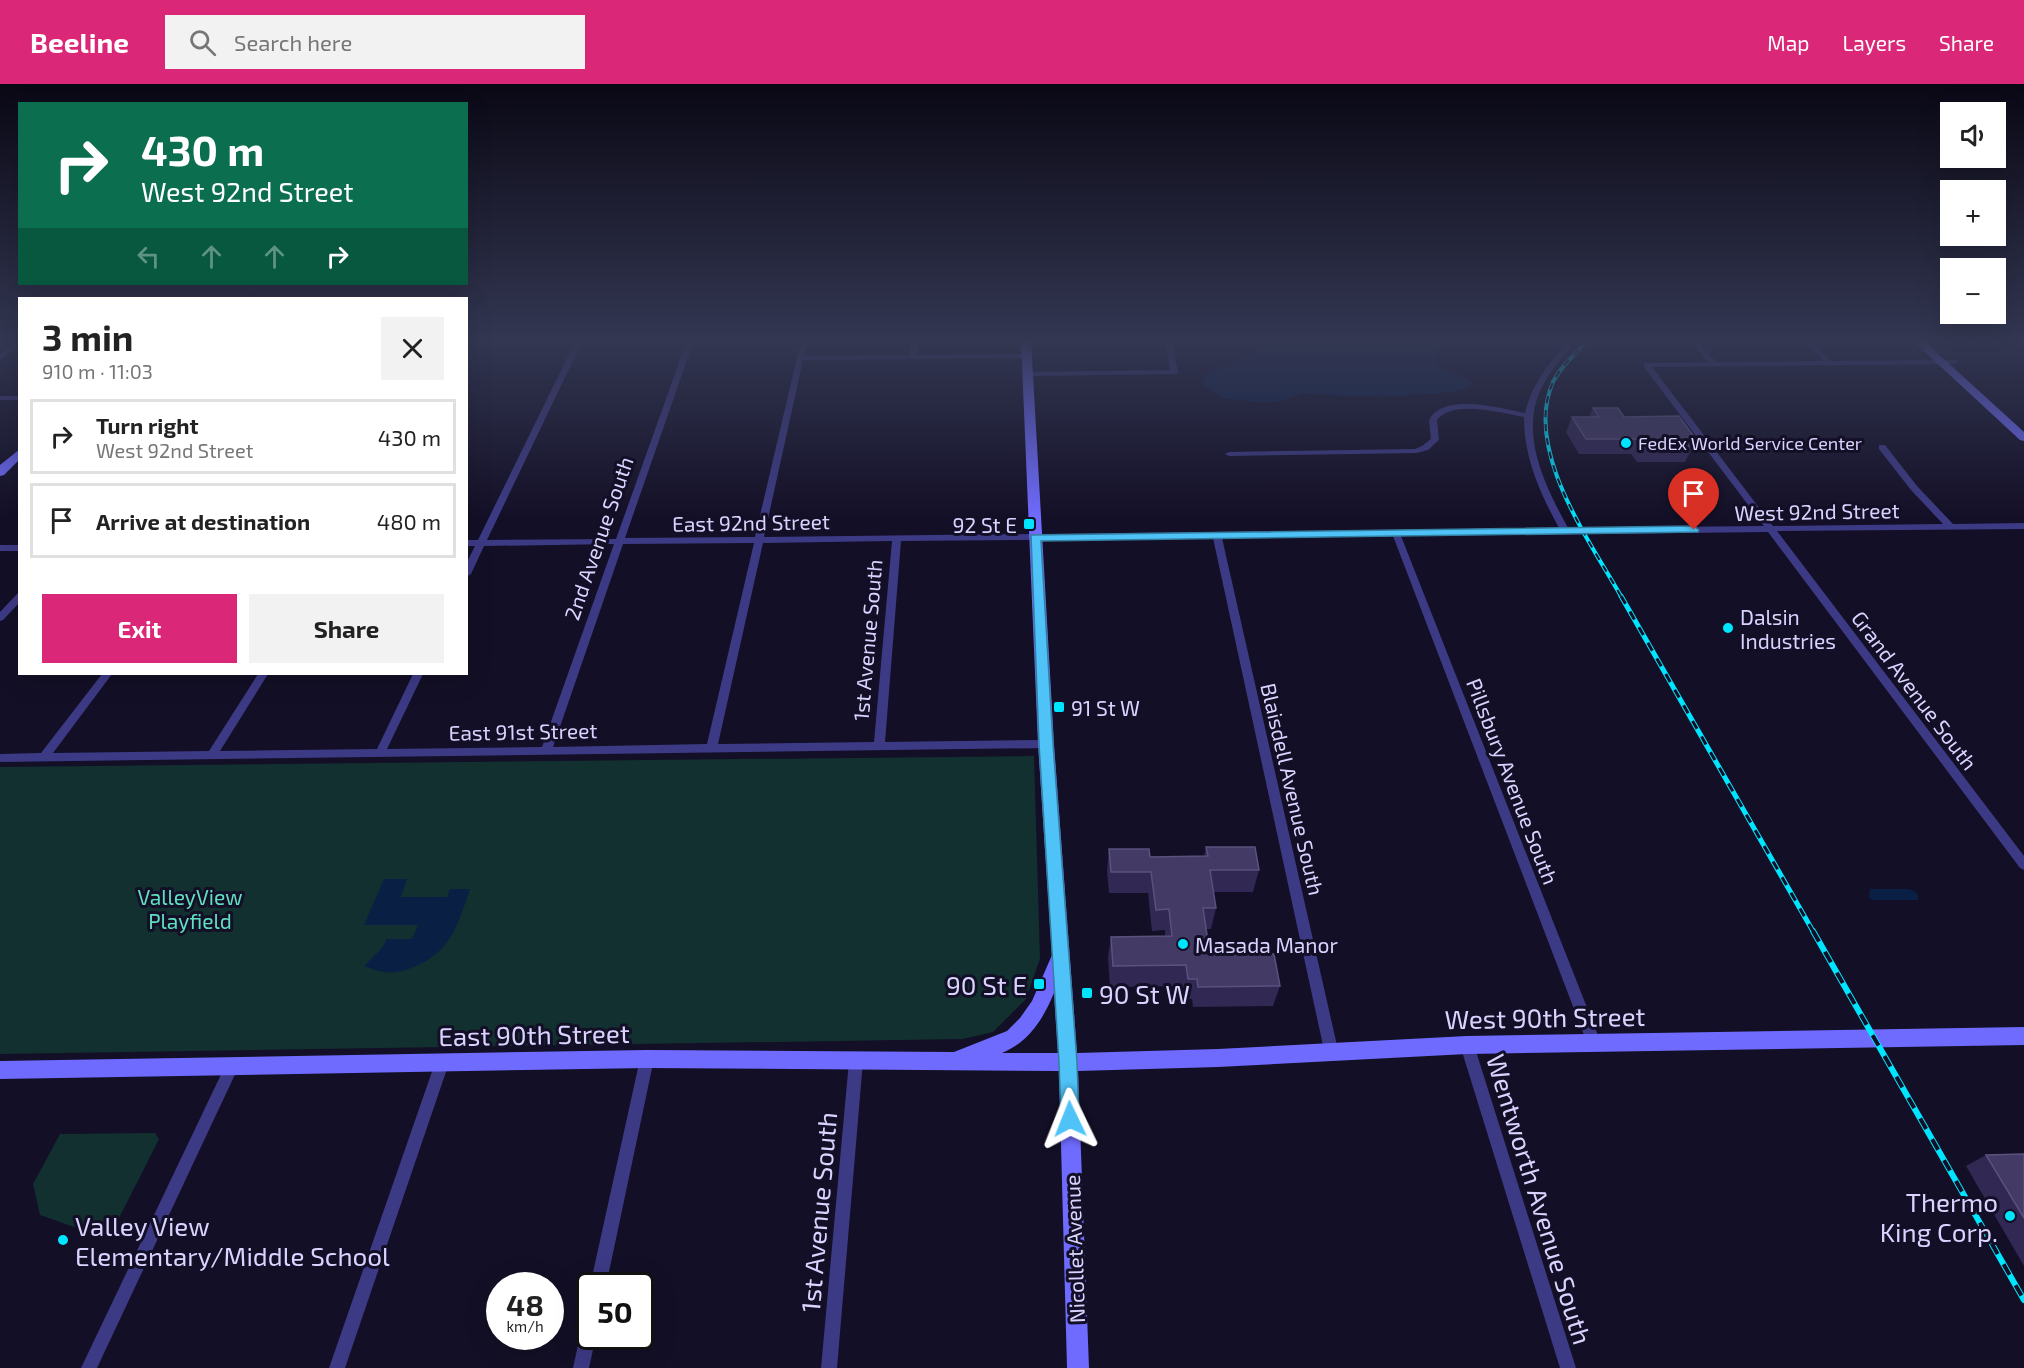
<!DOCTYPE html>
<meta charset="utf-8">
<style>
body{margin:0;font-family:"Exo 2",sans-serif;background:#f2f2f2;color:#222;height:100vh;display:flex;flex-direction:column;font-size:22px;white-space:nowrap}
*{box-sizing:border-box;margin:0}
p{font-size:20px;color:#767676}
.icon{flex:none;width:33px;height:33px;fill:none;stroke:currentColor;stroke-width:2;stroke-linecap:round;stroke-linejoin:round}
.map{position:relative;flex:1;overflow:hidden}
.details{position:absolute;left:18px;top:213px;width:450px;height:378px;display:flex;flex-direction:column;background:#fff;border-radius:0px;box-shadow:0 6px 24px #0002}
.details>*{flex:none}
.guide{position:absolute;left:18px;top:18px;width:450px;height:183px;border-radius:0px;box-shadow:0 6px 24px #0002;background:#0b6e4f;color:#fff;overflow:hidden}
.fabs{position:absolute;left:1940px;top:18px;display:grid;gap:12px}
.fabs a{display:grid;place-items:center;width:66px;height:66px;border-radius:0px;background:#fff;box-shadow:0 6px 24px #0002;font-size:30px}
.speed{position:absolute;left:486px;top:1188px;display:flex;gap:12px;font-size:30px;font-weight:700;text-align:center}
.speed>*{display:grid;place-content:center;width:78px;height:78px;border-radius:50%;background:#fff;box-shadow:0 6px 24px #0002;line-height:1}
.speed small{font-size:15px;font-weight:400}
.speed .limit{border:3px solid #111;border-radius:9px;background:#fff;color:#111}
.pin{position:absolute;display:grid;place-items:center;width:51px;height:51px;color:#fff;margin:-62px -26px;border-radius:50% 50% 50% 0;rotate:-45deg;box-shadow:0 0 6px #0007}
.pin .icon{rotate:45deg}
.me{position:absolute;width:66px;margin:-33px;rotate:358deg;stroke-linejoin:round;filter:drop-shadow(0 0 4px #0008)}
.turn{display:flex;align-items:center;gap:21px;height:126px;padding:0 24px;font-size:27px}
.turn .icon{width:78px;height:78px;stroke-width:2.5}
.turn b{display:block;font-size:42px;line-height:51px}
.lanes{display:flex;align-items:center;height:57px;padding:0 24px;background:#0003;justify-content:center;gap:30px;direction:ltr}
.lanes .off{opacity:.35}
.round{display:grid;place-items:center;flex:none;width:63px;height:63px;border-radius:0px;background:#f2f2f2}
.headline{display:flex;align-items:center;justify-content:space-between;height:102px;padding:0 24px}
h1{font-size:36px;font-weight:700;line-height:45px}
.cta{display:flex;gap:12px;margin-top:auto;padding:12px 24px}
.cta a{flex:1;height:69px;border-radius:0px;background:#db2777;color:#fff;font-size:24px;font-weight:700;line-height:69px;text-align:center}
.cta a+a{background:#f2f2f2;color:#222}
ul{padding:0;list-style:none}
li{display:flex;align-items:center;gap:18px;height:75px;margin:0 12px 9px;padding:0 12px;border:3px solid #e0e0e0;border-radius:0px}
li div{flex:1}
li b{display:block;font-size:22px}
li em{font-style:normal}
header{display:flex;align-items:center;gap:36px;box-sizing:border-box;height:84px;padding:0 30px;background:#db2777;color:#fff}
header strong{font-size:28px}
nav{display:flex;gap:33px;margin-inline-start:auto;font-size:21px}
.search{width:420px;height:54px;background:#f2f2f2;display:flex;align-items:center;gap:15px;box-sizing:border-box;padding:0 21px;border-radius:0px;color:#767676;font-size:22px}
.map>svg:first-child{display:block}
.green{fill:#12302f}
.water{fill:#0a1f44}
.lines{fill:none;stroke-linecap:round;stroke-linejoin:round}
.street{fill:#3d3a85;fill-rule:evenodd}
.secondary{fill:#6f6bff;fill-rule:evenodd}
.rail-far2-casing{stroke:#00e5ff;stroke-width:4}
.rail-far1-casing{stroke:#00e5ff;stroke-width:5}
.rail-casing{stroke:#00e5ff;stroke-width:6}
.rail-far2{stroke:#130f26;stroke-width:2;stroke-dasharray:7;stroke-linecap:butt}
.rail-far1{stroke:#130f26;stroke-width:3;stroke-dasharray:9;stroke-linecap:butt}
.rail{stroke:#130f26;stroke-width:4;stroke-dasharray:12;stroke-linecap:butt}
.wall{fill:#312854}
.building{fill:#433a66;stroke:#5a527e;stroke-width:1.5}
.route{fill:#4fc3f7;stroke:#337fa1;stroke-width:1.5}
.poi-dot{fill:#00e5ff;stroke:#130f26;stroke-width:2}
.labels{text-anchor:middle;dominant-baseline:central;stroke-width:6;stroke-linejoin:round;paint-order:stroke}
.far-poi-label{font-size:18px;fill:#d9d4ff;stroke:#130f26;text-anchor:start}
.street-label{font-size:21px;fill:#d9d4ff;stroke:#130f26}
.poi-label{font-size:21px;fill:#d9d4ff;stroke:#130f26;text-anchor:start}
.park-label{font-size:21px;fill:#5fe0c0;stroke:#130f26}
.near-poi-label{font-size:26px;fill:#d9d4ff;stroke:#130f26;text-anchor:end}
.near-street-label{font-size:26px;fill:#d9d4ff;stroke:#130f26}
</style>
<header>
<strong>Beeline</strong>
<div class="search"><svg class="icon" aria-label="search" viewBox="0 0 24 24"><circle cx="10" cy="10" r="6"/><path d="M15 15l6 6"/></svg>Search here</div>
<nav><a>Map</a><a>Layers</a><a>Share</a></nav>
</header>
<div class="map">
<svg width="2024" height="1284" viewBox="0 0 2024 1284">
<rect width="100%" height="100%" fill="#130f26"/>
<path class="green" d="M 1034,672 L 1040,875 L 1026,915 L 993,948 L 963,955 L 0,970 L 0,683 Z
M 155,1049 L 159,1055 L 114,1144 L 80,1145 L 40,1131 L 33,1100 L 60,1050 Z"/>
<path class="water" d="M 1265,256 L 1441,256 L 1433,274 C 1447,293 1455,286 1472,298 L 1471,303 L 1455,308 L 1385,313 L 1303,310 L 1282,317 L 1265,319 L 1221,314 L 1201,300 L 1206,290 L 1257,268 Z
M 384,795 L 407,795 L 401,813 L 447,813 L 450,805 L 470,805 C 458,840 451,868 414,883 C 394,891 384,890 364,882 L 382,864 L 387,855 L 412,855 L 418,841 L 364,841 Z
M 1870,805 L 1910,805 L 1918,810 L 1918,816 L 1872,816 L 1869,813 Z"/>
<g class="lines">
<path class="street" d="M 17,256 L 20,256 L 20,261 L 0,276 L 0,270 Z
M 466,256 L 471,256 L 466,259 Z
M 576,256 L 583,256 L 487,456 L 616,455 L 687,256 L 694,256 L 625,454 L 755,453 L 801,256 L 808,256 L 804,272 L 910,271 L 911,256 L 918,256 L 917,271 L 1027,270 L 1031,272 L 1027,274 L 803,276 L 764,453 L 1559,444 C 1540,409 1524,374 1524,333 C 1502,329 1453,315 1437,336 L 1439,356 L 1428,366 L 1416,369 L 1229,372 L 1225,370 L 1229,368 L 1415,365 L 1422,362 L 1431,355 L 1429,336 C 1443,308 1501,324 1525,329 C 1532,300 1550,277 1569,256 L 1577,256 C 1565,270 1552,284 1543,301 C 1518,348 1544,400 1568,444 L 1764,442 L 1644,283 L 1644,279 L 1708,278 L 1690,256 L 1696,256 L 1716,278 L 1823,277 L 1803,256 L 1810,256 L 1831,277 L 1957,276 L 1958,278 L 1954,280 L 1652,283 L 1773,442 L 1943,440 L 1911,406 L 1879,365 L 1879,361 L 1885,361 L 1917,402 L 1953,440 L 2024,439 L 2024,445 L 1777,447 L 2024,772 L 2024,786 L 2020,784 L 1768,448 L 1401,452 L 1601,959 L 1599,963 L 1594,965 L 1589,963 L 1587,959 L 1393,452 L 1222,454 L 1338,966 L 1336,970 L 1331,972 L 1326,970 L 1324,966 L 1213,454 L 901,457 L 885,658 L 1046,656 L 1050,657 L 1051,660 L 1050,663 L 1046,664 L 0,678 L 0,670 L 41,669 L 102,590 L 112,590 L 53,669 L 209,667 L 258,590 L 268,590 L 220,667 L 377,665 L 413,590 L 423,590 L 387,665 L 542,663 L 614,460 L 484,462 L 471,490 L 466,493 L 466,480 L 475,462 L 466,462 L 466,456 L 478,456 ZM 892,457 L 874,658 L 718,660 L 763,459 ZM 754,459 L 707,660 L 553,663 L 623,460 Z
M 1165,256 L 1172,256 L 1178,288 L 1177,290 L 1028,292 L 1024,290 L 1028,288 L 1170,286 Z
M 0,312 L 20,312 L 20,316 L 0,316 Z
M 0,461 L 20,461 L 20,467 L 0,467 Z
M 20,509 L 20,518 L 3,536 L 0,537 L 0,528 L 17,510 Z
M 1467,955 L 1472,957 L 1474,961 L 1576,1284 L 1560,1284 L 1460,961 L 1462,957 Z
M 647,969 L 652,971 L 654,975 L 606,1202 L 590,1202 L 640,975 L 642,971 Z
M 856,971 L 861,973 L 863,977 L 837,1284 L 821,1284 L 849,977 L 851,973 Z
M 442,973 L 447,975 L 449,979 L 345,1284 L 329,1284 L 435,979 L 437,975 Z
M 232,976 L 237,978 L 239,982 L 97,1284 L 81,1284 L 227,978 Z
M 590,1235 L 590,1252 L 596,1252 L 589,1284 L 573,1284 L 582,1243 L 584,1237 Z"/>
<path class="secondary" d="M 1021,256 L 1031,256 L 1054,660 L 1077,969 L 1218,965 L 1467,952 L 2024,943 L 2024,961 L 1467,970 L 1218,983 L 1078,987 L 1089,1284 L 1067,1284 L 1059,987 L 647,984 L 0,995 L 0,977 L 647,966 L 954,968 L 1007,947 L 1020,934 L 1032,917 L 1052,871 L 1038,660 ZM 1054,909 L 1058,969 L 1002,969 C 1030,957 1043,935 1054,909 Z
M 1912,256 L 1923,256 L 2024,348 L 2024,357 L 2020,356 Z
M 20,365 L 20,375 L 4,391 L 0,392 L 0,381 Z"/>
<g class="rail-far2-casing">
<path id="rail-far2" d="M 1588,256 C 1576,269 1561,282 1553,298 C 1523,366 1590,457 1622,514"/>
</g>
<g class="rail-far1-casing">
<path id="rail-far1" d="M 1621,512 L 1814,849"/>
</g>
<g class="rail-casing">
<path id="rail" d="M 1813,847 L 2024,1216"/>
</g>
<use href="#rail-far2" class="rail-far2"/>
<use href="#rail-far1" class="rail-far1"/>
<use href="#rail" class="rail"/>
</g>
<path class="wall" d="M 1593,324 L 1695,354 L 1692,361 L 1693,362 L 1685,378 L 1637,378 L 1631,370 L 1579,370 L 1566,348 L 1572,333 L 1589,333 Z
M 1206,763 L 1259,786 L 1253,808 L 1213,808 L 1216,824 L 1211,845 L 1206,845 L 1210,871 L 1280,902 L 1273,922 L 1193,923 L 1192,915 L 1183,915 L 1181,902 L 1110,903 L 1108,873 L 1111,853 L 1165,852 L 1165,846 L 1152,847 L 1148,809 L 1109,809 L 1107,787 L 1109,765 L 1150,773 L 1204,772 Z
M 2024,1070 L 2024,1182 L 1966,1082 L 1986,1071 Z"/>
<path class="building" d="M 1593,324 L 1618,324 L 1624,333 L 1679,332 L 1695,354 L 1687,354 L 1693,362 L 1644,363 L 1638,355 L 1586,355 L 1572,333 L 1599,333 Z
M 1206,763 L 1255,763 L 1259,786 L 1210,786 L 1216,824 L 1203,824 L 1210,871 L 1274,870 L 1280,902 L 1198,903 L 1197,895 L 1188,895 L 1186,881 L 1113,882 L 1111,853 L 1172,852 L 1169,825 L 1156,826 L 1151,788 L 1111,788 L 1109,765 L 1149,765 L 1150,773 L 1208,772 Z
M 2024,1070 L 2024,1134 L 1986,1071 Z"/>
<linearGradient id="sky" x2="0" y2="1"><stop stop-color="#0a0815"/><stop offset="0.59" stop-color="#333752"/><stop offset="1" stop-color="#333752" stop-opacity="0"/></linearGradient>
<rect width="2024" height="435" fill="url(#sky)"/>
<path class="route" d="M 1694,442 L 1699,446 L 1698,448 L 1041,457 L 1053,660 L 1077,978 L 1079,1035 L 1076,1041 L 1070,1044 L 1064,1041 L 1061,1035 L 1059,978 L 1039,660 L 1031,451 Z"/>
<g class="poi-dot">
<circle cx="1626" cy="359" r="6"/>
<rect x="1023" y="434" width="12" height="12" rx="3"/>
<circle cx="1728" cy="544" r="6"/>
<rect x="1053" y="617" width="12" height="12" rx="3"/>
<circle cx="1183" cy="860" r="6"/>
<rect x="1033" y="894" width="12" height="12" rx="3"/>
<rect x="1081" y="903" width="12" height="12" rx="3"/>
<circle cx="2010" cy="1132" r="6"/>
<circle cx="63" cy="1156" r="6"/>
</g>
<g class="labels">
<g class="far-poi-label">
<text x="1638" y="359">FedEx World Service Center</text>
</g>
<g class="street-label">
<text transform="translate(1817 427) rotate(-1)">West 92nd Street</text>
<text transform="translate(751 438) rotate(-1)">East 92nd Street</text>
<text transform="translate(598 454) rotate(-71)">2nd Avenue South</text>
<text transform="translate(867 556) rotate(-85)">1st Avenue South</text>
<text transform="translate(1915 606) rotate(53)">Grand Avenue South</text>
<text transform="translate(523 647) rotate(-1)">East 91st Street</text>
<text transform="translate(1513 697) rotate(69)">Pillsbury Avenue South</text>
<text transform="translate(1293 705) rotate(77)">Blaisdell Avenue South</text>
<text transform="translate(1074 1165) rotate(-92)">Nicollet Avenue</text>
</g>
<g class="poi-label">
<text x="1017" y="440" text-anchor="end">92 St E</text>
<text x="1740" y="532">Dalsin<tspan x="1740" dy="24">Industries</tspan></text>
<text x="1071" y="623">91 St W</text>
<text x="1195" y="860">Masada Manor</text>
</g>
<g class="park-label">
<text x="190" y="812">ValleyView<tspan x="190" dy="24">Playfield</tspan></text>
</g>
<g class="near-poi-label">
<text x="1027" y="900">90 St E</text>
<text x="1099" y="909" text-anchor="start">90 St W</text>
<text x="1998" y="1117">Thermo<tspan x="1998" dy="30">King Corp.</tspan></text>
<text x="75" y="1141" text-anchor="start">Valley View<tspan x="75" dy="30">Elementary/Middle School</tspan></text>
</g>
<g class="near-street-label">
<text transform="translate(1545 933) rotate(-1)">West 90th Street</text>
<text transform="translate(534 950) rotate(-1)">East 90th Street</text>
<text transform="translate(1540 1115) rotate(73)">Wentworth Avenue South</text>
<text transform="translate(818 1128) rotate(-85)">1st Avenue South</text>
</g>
</g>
</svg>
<div class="fabs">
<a><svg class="icon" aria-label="sound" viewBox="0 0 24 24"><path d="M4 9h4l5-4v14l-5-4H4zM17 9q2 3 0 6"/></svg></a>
<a>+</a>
<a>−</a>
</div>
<div class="speed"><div>48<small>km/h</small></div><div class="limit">50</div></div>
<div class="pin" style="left:1694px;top:446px;background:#d93025"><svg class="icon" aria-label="arrive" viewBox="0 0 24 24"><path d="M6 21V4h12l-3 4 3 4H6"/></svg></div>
<svg class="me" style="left:1070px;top:1035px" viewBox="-20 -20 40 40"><path d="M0-17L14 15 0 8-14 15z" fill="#4fc3f7" stroke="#fff" stroke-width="4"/></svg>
<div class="guide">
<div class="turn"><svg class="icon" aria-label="right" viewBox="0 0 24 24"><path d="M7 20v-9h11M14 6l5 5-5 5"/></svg><div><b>430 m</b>West 92nd Street</div></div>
<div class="lanes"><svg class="icon off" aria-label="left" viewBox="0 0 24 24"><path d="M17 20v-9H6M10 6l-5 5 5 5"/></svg><svg class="icon off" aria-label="ahead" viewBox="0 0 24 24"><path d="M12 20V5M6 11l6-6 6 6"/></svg><svg class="icon off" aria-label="ahead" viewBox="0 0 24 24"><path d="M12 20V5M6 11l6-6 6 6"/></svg><svg class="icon" aria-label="right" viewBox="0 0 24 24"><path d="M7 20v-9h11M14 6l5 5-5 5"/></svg></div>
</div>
<section class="details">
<div class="headline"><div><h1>3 min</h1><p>910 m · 11:03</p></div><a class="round"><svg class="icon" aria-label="close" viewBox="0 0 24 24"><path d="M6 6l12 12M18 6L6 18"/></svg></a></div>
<ul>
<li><svg class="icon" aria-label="right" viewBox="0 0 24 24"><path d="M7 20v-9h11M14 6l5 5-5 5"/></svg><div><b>Turn right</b><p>West 92nd Street</p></div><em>430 m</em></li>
<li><svg class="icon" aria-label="arrive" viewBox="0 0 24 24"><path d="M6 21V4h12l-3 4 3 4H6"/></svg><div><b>Arrive at destination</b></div><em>480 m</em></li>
</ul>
<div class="cta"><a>Exit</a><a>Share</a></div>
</section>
</div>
